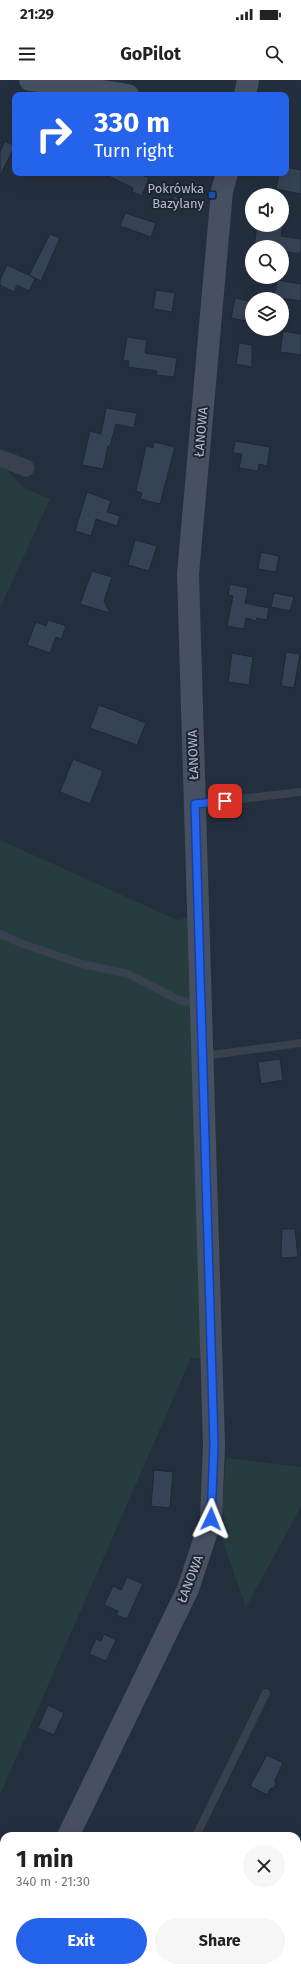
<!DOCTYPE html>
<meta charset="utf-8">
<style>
body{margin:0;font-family:"Fira Sans",sans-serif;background:#f6f6f6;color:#222;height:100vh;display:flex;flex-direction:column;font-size:15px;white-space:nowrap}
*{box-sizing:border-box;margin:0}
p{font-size:13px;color:#767676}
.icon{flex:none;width:22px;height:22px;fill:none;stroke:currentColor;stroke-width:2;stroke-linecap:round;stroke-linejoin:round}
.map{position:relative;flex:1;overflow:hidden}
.side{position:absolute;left:0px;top:1752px;width:301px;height:140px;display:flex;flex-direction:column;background:#fff;border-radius:12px 12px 0 0;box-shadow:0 4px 16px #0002}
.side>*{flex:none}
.hud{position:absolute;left:12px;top:12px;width:277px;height:84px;border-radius:8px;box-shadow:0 4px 16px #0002;background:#2563eb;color:#fff;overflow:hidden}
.controls{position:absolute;left:245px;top:108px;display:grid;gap:8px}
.controls a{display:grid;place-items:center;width:44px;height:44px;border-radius:50%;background:#fff;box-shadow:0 4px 16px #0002;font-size:20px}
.pin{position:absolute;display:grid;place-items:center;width:34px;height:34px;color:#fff;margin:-17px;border-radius:8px;box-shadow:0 2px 6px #0006}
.me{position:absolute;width:44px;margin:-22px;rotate:2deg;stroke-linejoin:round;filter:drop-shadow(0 0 3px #0008)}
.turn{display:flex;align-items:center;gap:14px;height:84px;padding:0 16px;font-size:18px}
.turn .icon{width:52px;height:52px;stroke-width:2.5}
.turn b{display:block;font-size:28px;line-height:34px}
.round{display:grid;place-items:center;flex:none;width:42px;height:42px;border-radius:21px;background:#f6f6f6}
.headline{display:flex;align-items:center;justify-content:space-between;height:68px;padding:0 16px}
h1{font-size:24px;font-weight:700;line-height:30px}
.cta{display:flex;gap:8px;margin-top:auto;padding:8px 16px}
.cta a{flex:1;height:46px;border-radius:24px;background:#2563eb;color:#fff;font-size:16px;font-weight:700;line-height:46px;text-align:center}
.cta a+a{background:#f6f6f6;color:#222}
.status{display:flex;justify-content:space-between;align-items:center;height:28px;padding:0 20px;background:#fff;direction:ltr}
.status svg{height:11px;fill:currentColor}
header{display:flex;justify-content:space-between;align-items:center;height:52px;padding:0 16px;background:#fff;font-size:18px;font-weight:700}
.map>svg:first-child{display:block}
.green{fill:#263c3f}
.building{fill:#364354;stroke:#1f2835}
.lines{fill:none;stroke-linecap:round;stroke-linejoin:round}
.lane{stroke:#38414e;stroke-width:8}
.street{stroke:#38414e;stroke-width:17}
.secondary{stroke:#465061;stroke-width:22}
.route-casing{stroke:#184099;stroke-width:10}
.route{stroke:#2563eb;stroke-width:7}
.transit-dot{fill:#1a4fb4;stroke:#1d2633;stroke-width:1.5}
.labels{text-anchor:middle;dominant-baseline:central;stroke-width:4;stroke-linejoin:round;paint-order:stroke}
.poi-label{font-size:13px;fill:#b4bcc9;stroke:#1d2633;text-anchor:end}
.street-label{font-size:13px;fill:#b4bcc9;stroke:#1d2633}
</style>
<div class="status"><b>21:29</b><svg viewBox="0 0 49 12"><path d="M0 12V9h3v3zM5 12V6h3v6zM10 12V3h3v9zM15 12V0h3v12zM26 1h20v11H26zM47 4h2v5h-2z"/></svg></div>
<header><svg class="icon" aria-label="menu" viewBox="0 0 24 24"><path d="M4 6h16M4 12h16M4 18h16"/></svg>GoPilot<svg class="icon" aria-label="search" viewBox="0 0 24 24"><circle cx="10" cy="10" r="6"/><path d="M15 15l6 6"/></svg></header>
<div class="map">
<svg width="301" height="1892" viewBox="0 0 301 1892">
<rect width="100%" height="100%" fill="#242f3e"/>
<path class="green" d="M 0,387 L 6,389 L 24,408 L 50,419 L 0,528 Z
M 0,760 L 177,840 L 190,838 L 201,1278 L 191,1278 L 0,1715 Z
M 226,1378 L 301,1387 L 301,1427 L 246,1527 L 220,1453 Z
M 0,1781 L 4,1782 L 4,1873 L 0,1881 Z"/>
<path class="building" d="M 5,61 L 15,66 L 0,96 L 0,72 Z
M 286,87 L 301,90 L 301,114 L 276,109 L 279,93 L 286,93 Z
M 102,93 L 136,93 L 149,98 L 142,116 L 132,112 L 133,108 Z
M 174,116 L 184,121 L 180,131 L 169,127 Z
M 125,133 L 156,143 L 151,157 L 120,146 Z
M 257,145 L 283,145 L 281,156 L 301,159 L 301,171 L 299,174 L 282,171 L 282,167 L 254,167 Z
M 50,154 L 60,158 L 41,201 L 29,195 Z
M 7,185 L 35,198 L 29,211 L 17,205 L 14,212 L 0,205 L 0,200 Z
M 277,200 L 301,204 L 301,221 L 274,217 Z
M 156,210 L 175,213 L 172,232 L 153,229 Z
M 235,218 L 252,222 L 252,242 L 231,238 Z
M 283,251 L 301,254 L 301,275 L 280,272 Z
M 127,257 L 147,260 L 145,273 L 177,278 L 174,297 L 156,295 L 157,291 L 128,287 L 129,281 L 123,280 Z
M 239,263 L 252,265 L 252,287 L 236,284 Z
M 106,328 L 137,333 L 134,348 L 116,344 L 110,366 L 108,366 L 103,389 L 82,385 L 90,351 L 101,354 Z
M 235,361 L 270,367 L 267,386 L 259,384 L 258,391 L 239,388 L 242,374 L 233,373 Z
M 154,362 L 175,367 L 160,424 L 140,419 L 142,413 L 136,411 L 146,366 L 153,368 Z
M 87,412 L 111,421 L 107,432 L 120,436 L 117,446 L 96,439 L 91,456 L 75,451 Z
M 135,460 L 157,466 L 149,491 L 128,485 Z
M 261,472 L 279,476 L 276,492 L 258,489 Z
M 92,491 L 112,497 L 104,521 L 110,533 L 80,524 Z
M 230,504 L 248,508 L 245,523 L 269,528 L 267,540 L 257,538 L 256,541 L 246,538 L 244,549 L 227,546 L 233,516 L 228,515 Z
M 274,513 L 294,517 L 290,531 L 271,527 Z
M 48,540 L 66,546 L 61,559 L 56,557 L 50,573 L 27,565 L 36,542 L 46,546 Z
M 286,572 L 300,574 L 294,608 L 281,606 Z
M 232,573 L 253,577 L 249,605 L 228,602 Z
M 99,625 L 146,643 L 137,665 L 90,648 Z
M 73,679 L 103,691 L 90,724 L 60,712 Z
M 280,979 L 283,1000 L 261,1004 L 258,982 Z
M 282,1149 L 295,1149 L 298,1177 L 281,1178 Z
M 154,1390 L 173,1392 L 170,1428 L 151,1426 Z
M 127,1497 L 143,1504 L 127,1539 L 116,1535 L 118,1531 L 104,1525 L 113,1506 L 121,1510 Z
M 104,1554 L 116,1560 L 106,1581 L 89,1574 L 96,1559 L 101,1561 Z
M 48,1625 L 64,1633 L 54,1655 L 38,1648 Z
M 267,1675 L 283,1683 L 275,1700 L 276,1704 L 274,1708 L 270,1709 L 267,1715 L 250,1706 Z"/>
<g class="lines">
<path class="lane" d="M 196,724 L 301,712
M 0,854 L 23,864 L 82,884 L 128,894 L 181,921 L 200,923
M 203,976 L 301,963
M 196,1756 L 266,1613"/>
<path class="street" d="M 0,378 L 26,388
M 0,1774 L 4,1776
M 297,1856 L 301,1857"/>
<path class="secondary" d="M 30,0 L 128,15
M 245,15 L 248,0
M 68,1756 L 188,1509 L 211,1439 L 214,1365 L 188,494 L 222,111 L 227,93
M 4,1892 L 6,1888"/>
</g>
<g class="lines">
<g class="route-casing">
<path id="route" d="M 211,1439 L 214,1365 L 195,724 L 225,721"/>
</g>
<use href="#route" class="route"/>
</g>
<rect class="transit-dot" x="208" y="111" width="8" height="8" rx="2"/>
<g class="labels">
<g class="poi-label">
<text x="204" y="108">Pokrówka<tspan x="204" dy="15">Bazylany</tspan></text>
</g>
<g class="street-label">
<text transform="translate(201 352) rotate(-85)">ŁANOWA</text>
<text transform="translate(193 675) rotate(-92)">ŁANOWA</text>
<text transform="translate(190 1499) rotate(-69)">ŁANOWA</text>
</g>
</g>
</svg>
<div class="controls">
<a><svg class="icon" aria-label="sound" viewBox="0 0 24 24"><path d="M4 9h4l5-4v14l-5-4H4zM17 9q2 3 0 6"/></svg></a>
<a><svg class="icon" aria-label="search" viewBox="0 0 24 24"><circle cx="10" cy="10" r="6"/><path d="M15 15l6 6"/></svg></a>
<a><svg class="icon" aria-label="layers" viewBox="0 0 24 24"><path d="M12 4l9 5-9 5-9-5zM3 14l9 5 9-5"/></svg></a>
</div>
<div class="pin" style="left:225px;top:721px;background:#d93025"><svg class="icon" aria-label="arrive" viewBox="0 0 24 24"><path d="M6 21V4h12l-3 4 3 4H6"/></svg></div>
<svg class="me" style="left:211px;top:1439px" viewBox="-20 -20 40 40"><path d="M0-17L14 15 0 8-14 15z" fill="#2563eb" stroke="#fff" stroke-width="4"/></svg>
<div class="hud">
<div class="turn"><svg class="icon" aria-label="right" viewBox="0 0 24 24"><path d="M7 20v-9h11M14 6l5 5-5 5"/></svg><div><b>330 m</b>Turn right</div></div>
</div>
<section class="side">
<div class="headline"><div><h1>1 min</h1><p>340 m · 21:30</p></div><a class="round"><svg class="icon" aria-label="close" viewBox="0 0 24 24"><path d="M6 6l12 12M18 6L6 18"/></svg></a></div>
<div class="cta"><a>Exit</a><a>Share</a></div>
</section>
</div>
